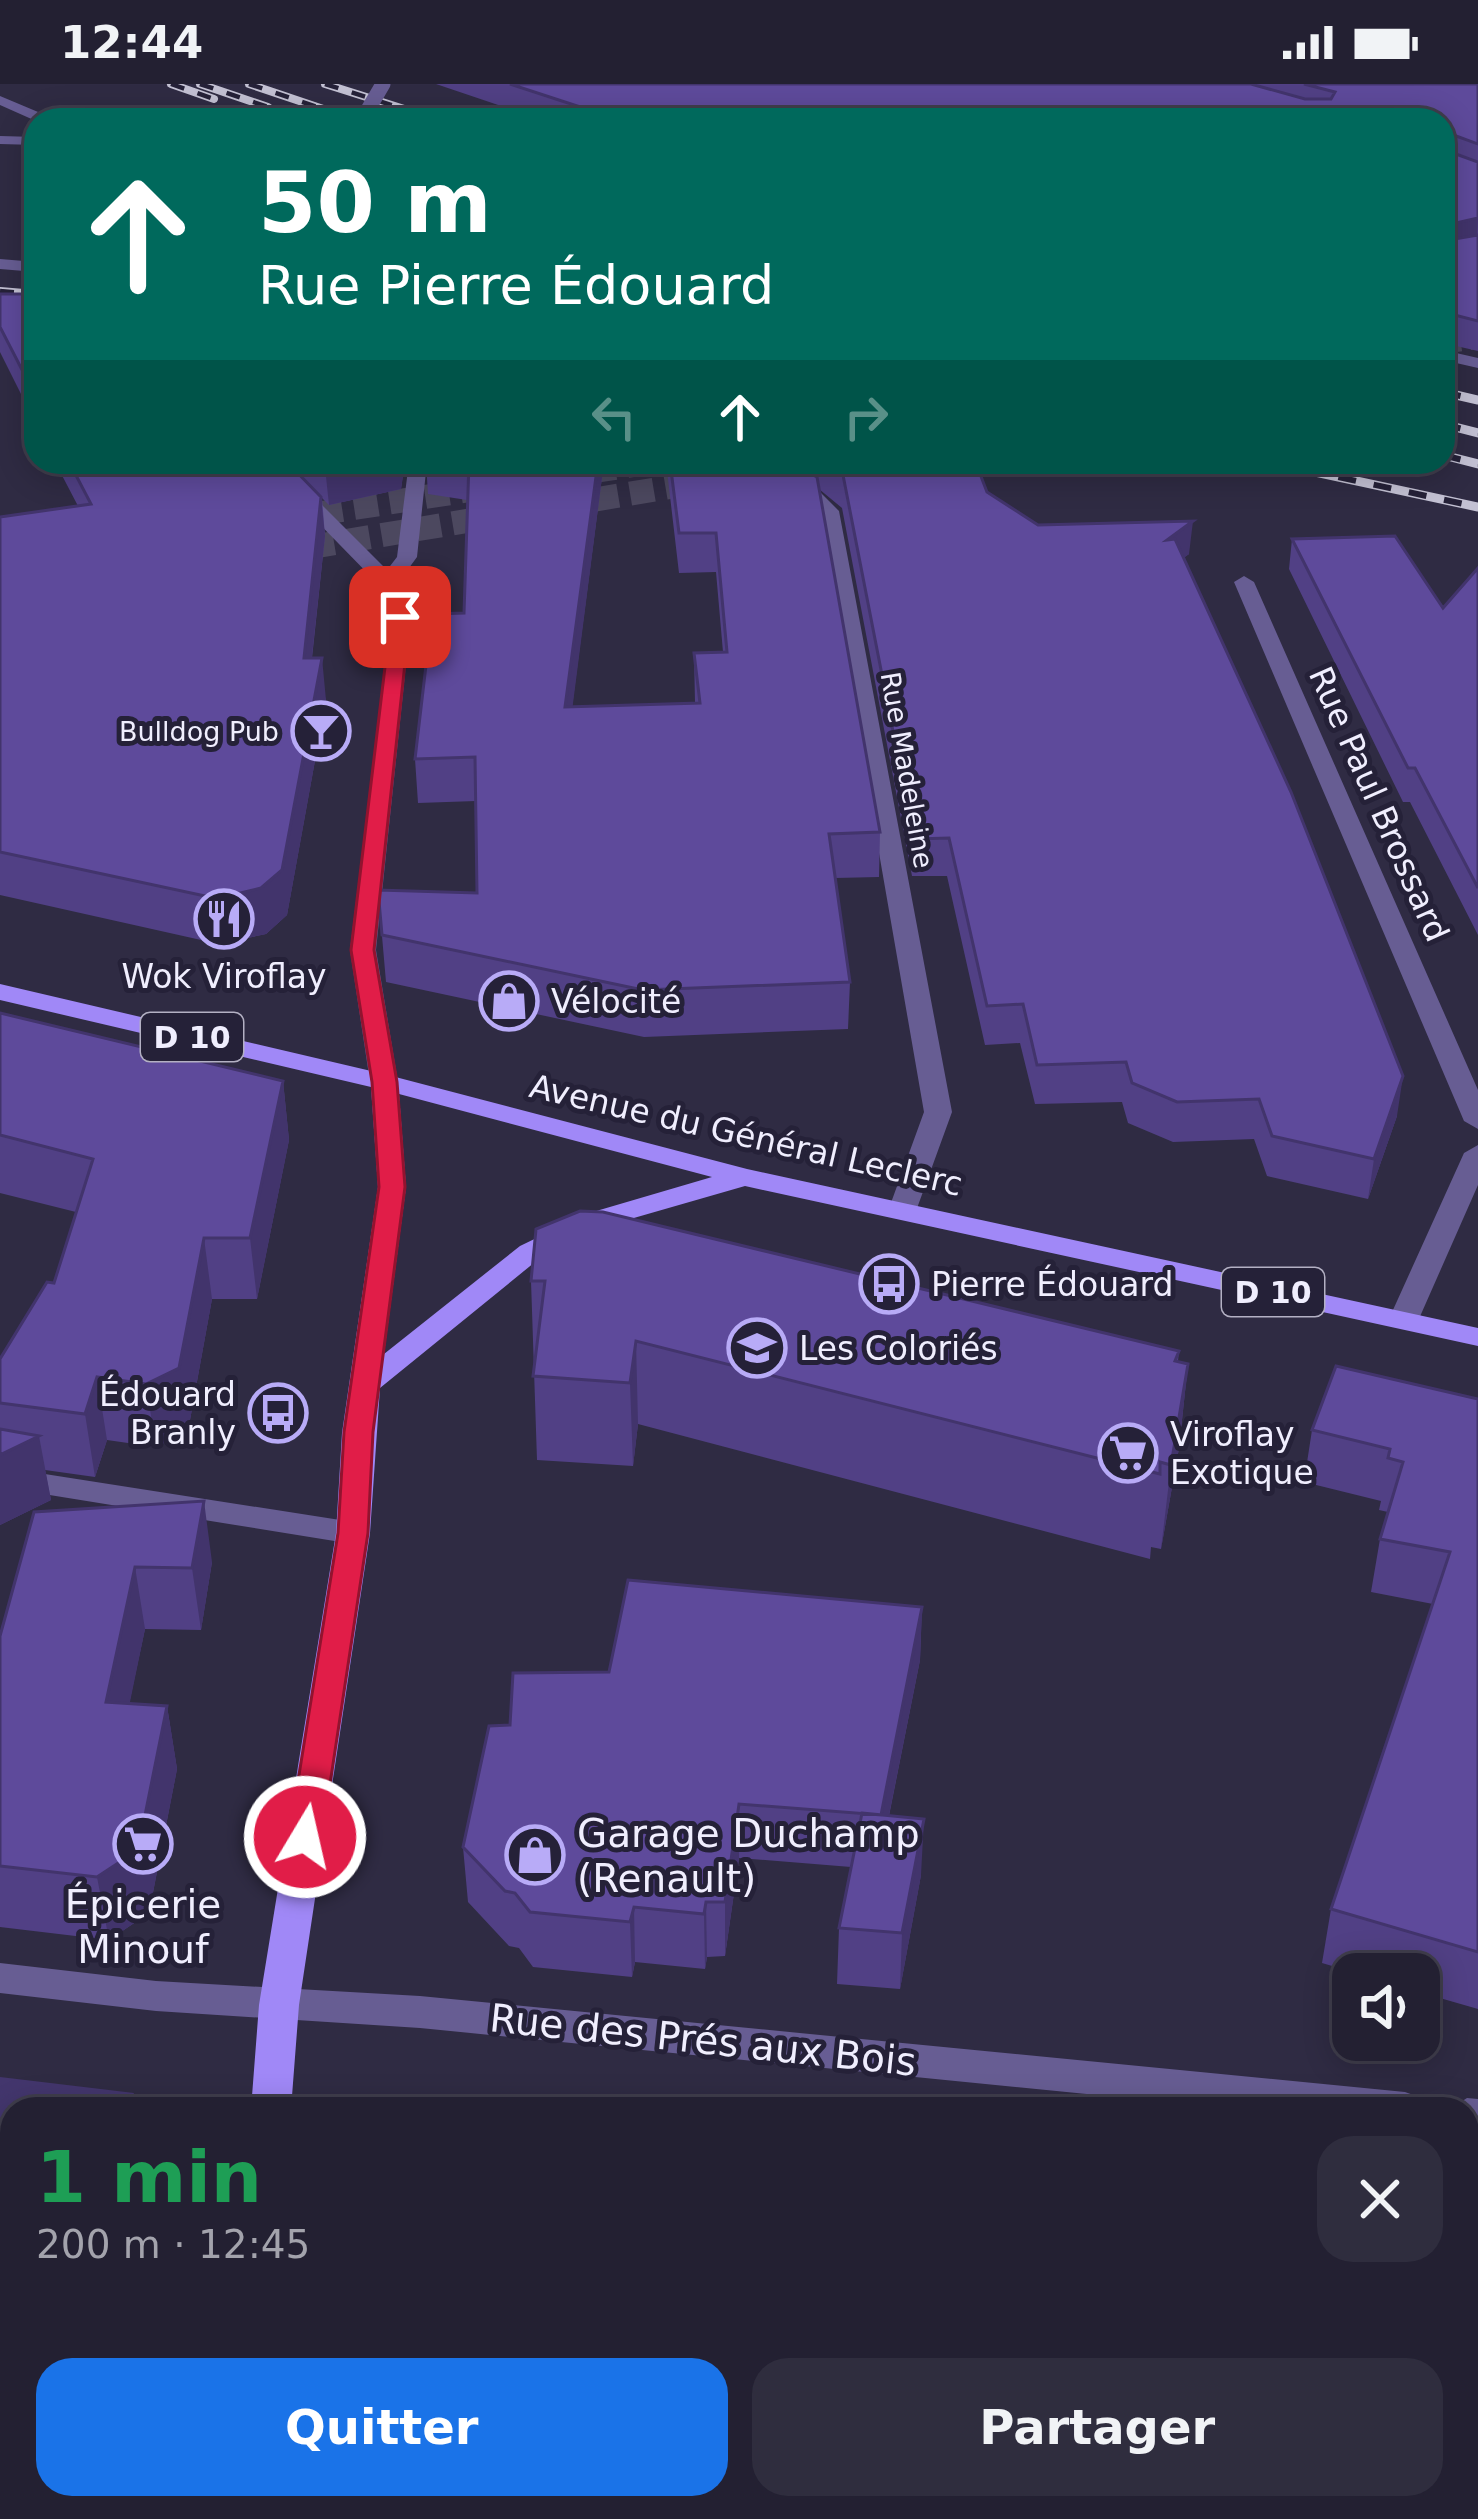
<!DOCTYPE html>
<html lang="fr">
<meta charset="utf-8">
<style>
body{margin:0;font-family:"DejaVu Sans",sans-serif;background:#2f2d3e;color:#f1f3f6;height:100vh;display:flex;flex-direction:column;font-size:45px;white-space:nowrap}
*{box-sizing:border-box;margin:0}
p{font-size:39px;color:#a3a3ac}
.icon{flex:none;width:66px;height:66px;fill:none;stroke:currentColor;stroke-width:2;stroke-linecap:round;stroke-linejoin:round}
.map{position:relative;flex:1;overflow:hidden}
.side{position:absolute;left:0px;top:2013px;width:1479px;height:423px;display:flex;flex-direction:column;background:#232032;border-radius:36px 36px 0 0;box-shadow:0 6px 30px #0003,0 0 0 3px #403e4d}
.side>*{flex:none}
.guide{position:absolute;left:24px;top:24px;width:1431px;height:366px;border-radius:36px;box-shadow:0 6px 30px #0003,0 0 0 3px #403e4d;background:#00695c;color:#fff;overflow:hidden}
.buttons{position:absolute;left:1332px;top:1869px;display:grid;gap:24px}
.buttons a{display:grid;place-items:center;width:108px;height:108px;border-radius:24px;background:#232032;box-shadow:0 6px 30px #0003,0 0 0 3px #403e4d;font-size:60px}
.pin{position:absolute;display:grid;place-items:center;width:102px;height:102px;color:#fff;margin:-51px;border-radius:24px;box-shadow:0 6px 18px #0006}
.me{position:absolute;width:132px;margin:-66px;rotate:9deg;stroke-linejoin:round;filter:drop-shadow(0 0 9px #0008)}
.turn{display:flex;align-items:center;gap:42px;height:252px;padding:0 36px;font-size:54px}
.turn .icon{width:156px;height:156px;stroke-width:2.5}
.turn b{display:block;font-size:84px;line-height:102px}
.lanes{display:flex;align-items:center;height:114px;padding:0 36px;background:#0003;justify-content:center;gap:60px;direction:ltr}
.lanes .off{opacity:.35}
.round{display:grid;place-items:center;flex:none;width:126px;height:126px;border-radius:36px;background:#2f2d3e}
.overview{display:flex;align-items:center;justify-content:space-between;height:204px;padding:0 36px}
h1{font-size:72px;font-weight:700;line-height:90px;color:#1e9e55}
.cta{display:flex;gap:24px;margin-top:auto;padding:24px 36px}
.cta a{flex:1;height:138px;border-radius:36px;background:#1a73e8;color:#fff;font-size:48px;font-weight:700;line-height:138px;text-align:center}
.cta a+a{background:#2f2d3e;color:#f1f3f6}
.status{display:flex;justify-content:space-between;align-items:center;height:84px;padding:0 60px;background:#232032;direction:ltr}
.status svg{height:33px;fill:currentColor}
.map>svg:first-child{display:block}
.green{fill:#43366d}
.lines{fill:none;stroke-linecap:round;stroke-linejoin:round}
.highway-tunnel-far1{stroke:#4c485f;stroke-width:18;stroke-dasharray:18 9;stroke-linecap:butt}
.highway-tunnel{stroke:#4c485f;stroke-width:24;stroke-dasharray:24 12;stroke-linecap:butt}
.minor{fill:#675d93;fill-rule:evenodd}
.major{fill:#a088f7;fill-rule:evenodd}
.rail-far1-casing{stroke:#c3c1d3;stroke-width:8}
.rail-casing{stroke:#c3c1d3;stroke-width:9}
.rail-far1{stroke:#252138;stroke-width:4.5;stroke-dasharray:14;stroke-linecap:butt}
.rail{stroke:#252138;stroke-width:6;stroke-dasharray:18;stroke-linecap:butt}
.minor-bridge{stroke:#675d93;stroke-width:15}
.wall{fill:#514085}
.shaded-wall{fill:#42346c}
.building{fill:#5e4a9b;stroke:#42346c;stroke-width:3}
.route{fill:#e11d48;stroke:#92132f;stroke-width:3}
.labels{text-anchor:middle;dominant-baseline:central;stroke-width:10;stroke-linejoin:round;paint-order:stroke}
.far-poi-label{font-size:27px;fill:#f0eefe;stroke:#252138;text-anchor:end}
.far-street-label{font-size:27px;fill:#f0eefe;stroke:#252138}
.shield{fill:#252138;stroke:#b3b0c3;stroke-width:3}
.shield-label{font-size:30px;font-weight:bold;fill:#f0eefe}
.street-label{font-size:33px;fill:#f0eefe;stroke:#252138}
.poi-label{font-size:33px;fill:#f0eefe;stroke:#252138;text-anchor:start}
.near-poi-label{font-size:39px;fill:#f0eefe;stroke:#252138;text-anchor:start}
.near-street-label{font-size:39px;fill:#f0eefe;stroke:#252138}
</style>
<div class="status"><b>12:44</b><svg viewBox="0 0 49 12"><path d="M0 12V9h3v3zM5 12V6h3v6zM10 12V3h3v9zM15 12V0h3v12zM26 1h20v11H26zM47 4h2v5h-2z"/></svg></div>
<div class="map">
<svg width="1478" height="2435" viewBox="0 0 1478 2435">
<rect width="100%" height="100%" fill="#2f2b43"/>
<path class="green" d="M 0,1993 L 134,2009 L 129,2025 L 12,2025 L 10,2355 L 0,2353 Z"/>
<g class="lines">
<path class="highway-tunnel-far1" d="M 1443,261 L 1478,256"/>
<path class="highway-tunnel" d="M 556,393 L 653,378
M 283,435 L 483,404
M 275,469 L 718,395"/>
<path class="minor" d="M 0,12 L 50,33 L 52,36 L 36,37 L 0,21 Z
M 0,52 L 36,53 L 36,61 L 0,60 Z
M 0,175 L 36,178 L 36,188 L 0,185 Z
M 1443,266 L 1478,274 L 1478,284 L 1443,276 Z
M 259,378 L 279,378 L 387,486 L 397,473 L 409,378 L 427,378 L 417,473 L 398,499 L 411,533 L 376,866 L 398,998 L 384,1006 L 370,998 L 350,866 L 391,533 L 379,501 Z
M 786,394 L 818,406 L 839,427 L 952,1028 L 916,1127 L 902,1136 L 888,1127 L 924,1028 L 820,429 C 806,416 789,412 776,400 Z
M 1244,492 L 1254,498 L 1478,1006 L 1478,1045 L 1464,1037 L 1234,498 Z
M 1478,1061 L 1478,1101 L 1418,1237 L 1414,1243 L 1392,1243 L 1388,1237 L 1464,1069 Z
M 0,1383 L 353,1438 L 365,1441 L 370,1449 L 365,1457 L 353,1460 L 0,1403 Z
M 0,1879 L 156,1897 L 420,1912 L 1405,2008 L 1419,2013 L 1425,2025 L 1238,2025 L 420,1944 L 156,1927 L 0,1909 Z
M 1467,2014 L 1478,2015 L 1478,2049 L 1467,2048 L 1467,2025 L 1450,2025 Z"/>
<path class="major" d="M 0,900 L 384,990 L 747,1085 L 1478,1244 L 1478,1262 L 745,1102 L 606,1142 L 540,1174 L 380,1304 L 370,1449 L 299,1921 L 291,2025 L 251,2025 L 259,1921 L 336,1449 L 342,1349 L 378,1103 L 371,1003 L 0,916 ZM 399,1010 L 712,1093 L 586,1130 L 520,1162 L 384,1270 L 406,1103 Z
M 204,2424 L 250,2424 L 249,2435 L 203,2435 Z"/>
<g class="rail-far1-casing">
<path id="rail-far1" d="M 171,0 L 214,15
M 200,0 L 268,23
M 249,0 L 356,36
M 325,0 L 439,36
M 0,207 L 36,210"/>
</g>
<g class="rail-casing">
<path id="rail" d="M 1443,308 L 1478,316
M 1443,340 L 1478,349
M 1443,371 L 1478,380
M 1268,378 L 1478,423"/>
</g>
<use href="#rail-far1" class="rail-far1"/>
<use href="#rail" class="rail"/>
<path class="minor-bridge" d="M 362,36 L 383,0"/>
</g>
<path class="wall" d="M 436,0 L 1478,0 L 1478,267 L 1443,259 L 1443,36 L 543,36 Z
M 0,210 L 36,210 L 36,340 L 0,268 Z
M 55,378 L 405,378 L 401,405 L 329,421 L 322,414 L 325,452 L 312,574 L 326,616 L 287,831 L 266,850 L 238,856 L 210,858 L 0,811 L 0,433 L 78,422 Z
M 426,378 L 604,378 L 572,623 L 695,619 L 694,569 L 723,568 L 716,488 L 679,489 L 666,378 L 966,378 L 987,408 L 1038,441 L 1189,470 L 1183,474 L 1397,1032 L 1368,1115 L 1267,1092 L 1254,1055 L 1173,1058 L 1128,1039 L 1122,1018 L 1035,1020 L 1020,959 L 985,961 L 947,792 L 912,792 L 842,424 L 819,405 L 880,748 L 879,793 L 835,794 L 850,898 L 848,945 L 644,953 L 386,898 L 378,806 L 477,809 L 476,717 L 418,719 L 415,675 L 464,529 L 467,416 L 428,410 Z
M 1292,455 L 1443,524 L 1478,484 L 1478,851 L 1410,718 L 1403,718 L 1289,485 Z
M 0,929 L 283,997 L 289,1056 L 257,1215 L 212,1215 L 188,1347 L 156,1363 L 107,1356 L 95,1393 L 45,1386 L 51,1416 L 0,1441 L 0,1275 L 54,1199 L 76,1128 L 0,1109 Z
M 536,1145 L 1179,1267 L 1178,1277 L 1188,1280 L 1179,1364 L 1161,1465 L 1151,1463 L 1150,1475 L 638,1340 L 633,1382 L 537,1376 L 531,1197 Z
M 1478,1315 L 1478,1925 L 1419,1908 L 1419,1890 L 1359,1890 L 1322,1879 L 1331,1825 L 1433,1520 L 1371,1508 L 1380,1455 L 1388,1428 L 1379,1426 L 1381,1417 L 1304,1398 L 1312,1346 Z
M 34,1428 L 212,1478 L 201,1546 L 145,1545 L 129,1620 L 167,1622 L 177,1685 L 149,1829 L 109,1856 L 0,1843 L 0,1552 Z
M 922,1523 L 920,1576 L 889,1732 L 921,1791 L 900,1905 L 837,1900 L 839,1844 L 851,1783 L 739,1774 L 725,1872 L 707,1873 L 705,1885 L 635,1878 L 632,1893 L 533,1883 L 519,1864 L 509,1862 L 468,1818 L 463,1763 L 510,1641 L 609,1588 Z
M 1478,2150 L 1478,2201 L 1470,2184 Z"/>
<path class="shaded-wall" d="M 1478,134 L 1477,161 L 1443,169 L 1443,142 Z
M 347,378 L 405,378 L 401,405 L 329,421 L 325,383 Z
M 598,378 L 604,378 L 567,666 L 565,623 Z
M 321,413 L 325,452 L 307,617 L 304,574 Z
M 1193,437 L 1189,470 L 1164,489 L 1167,456 Z
M 322,574 L 326,616 L 287,831 L 266,850 L 238,856 L 232,811 Z
M 1403,992 L 1397,1032 L 1368,1115 L 1374,1075 Z
M 283,997 L 289,1056 L 257,1215 L 250,1154 Z
M 204,1154 L 212,1215 L 188,1347 L 156,1363 L 146,1300 Z
M 636,1257 L 638,1340 L 633,1382 L 630,1299 Z
M 1188,1280 L 1179,1364 L 1161,1465 L 1171,1381 Z
M 97,1293 L 107,1356 L 95,1393 L 85,1330 Z
M 39,1352 L 51,1416 L 0,1441 L 0,1371 Z
M 204,1417 L 212,1478 L 201,1546 L 192,1484 Z
M 135,1483 L 145,1545 L 117,1681 L 106,1618 Z
M 922,1523 L 920,1576 L 878,1786 L 881,1731 Z
M 167,1622 L 177,1685 L 149,1829 L 109,1856 L 97,1793 Z
M 739,1720 L 739,1774 L 725,1872 L 725,1818 Z
M 924,1735 L 921,1791 L 900,1905 L 902,1849 Z
M 706,1818 L 707,1873 L 705,1885 L 704,1830 Z
M 634,1823 L 635,1878 L 632,1893 L 630,1838 Z
M 1478,2353 L 1478,2389 L 1467,2392 L 1467,2356 Z"/>
<path class="building" d="M 510,0 L 1251,0 L 1305,15 L 1331,15 L 1335,8 L 1304,0 L 1478,0 L 1478,60 L 1448,49 L 1443,52 L 1443,36 L 620,36 Z
M 1443,57 L 1445,66 L 1478,78 L 1478,134 L 1443,142 Z
M 1443,144 L 1448,156 L 1478,151 L 1478,237 L 1443,228 Z
M 0,210 L 36,210 L 36,313 L 0,243 Z
M 69,378 L 287,378 L 321,413 L 304,574 L 322,574 L 282,786 L 261,804 L 232,811 L 205,812 L 0,768 L 0,433 L 91,420 Z
M 321,378 L 347,378 L 325,383 Z
M 469,378 L 598,378 L 565,623 L 700,619 L 694,569 L 727,568 L 716,449 L 679,449 L 670,378 L 787,378 L 817,393 L 880,748 L 829,750 L 850,898 L 643,906 L 382,851 L 378,806 L 477,809 L 475,673 L 415,675 L 432,530 L 464,529 Z
M 826,378 L 966,378 L 967,382 L 977,382 L 987,408 L 1038,441 L 1193,437 L 1167,456 L 1175,455 L 1291,708 L 1403,992 L 1374,1075 L 1272,1052 L 1259,1015 L 1177,1018 L 1132,999 L 1126,978 L 1037,981 L 1023,920 L 987,922 L 949,754 L 914,755 L 843,391 Z
M 1395,452 L 1443,524 L 1478,484 L 1478,804 L 1415,684 L 1408,684 L 1292,455 Z
M 0,929 L 283,997 L 250,1154 L 204,1154 L 179,1284 L 146,1300 L 97,1293 L 85,1330 L 0,1319 L 0,1275 L 47,1198 L 54,1199 L 93,1075 L 0,1051 Z
M 580,1127 L 603,1128 L 1179,1267 L 1175,1277 L 1188,1280 L 1171,1381 L 1160,1378 L 1160,1390 L 636,1257 L 630,1299 L 533,1292 L 545,1197 L 531,1197 L 536,1145 Z
M 1336,1282 L 1478,1315 L 1478,1868 L 1331,1825 L 1450,1468 L 1380,1455 L 1403,1378 L 1388,1374 L 1390,1365 L 1312,1346 Z
M 0,1345 L 39,1352 L 0,1371 Z
M 204,1417 L 192,1484 L 135,1483 L 106,1618 L 167,1622 L 138,1766 L 97,1793 L 0,1782 L 0,1552 L 34,1428 Z
M 628,1496 L 922,1523 L 881,1731 L 739,1720 L 725,1818 L 706,1818 L 704,1830 L 634,1823 L 630,1838 L 530,1828 L 515,1809 L 505,1807 L 463,1763 L 489,1642 L 510,1641 L 513,1589 L 609,1588 Z
M 862,1729 L 924,1735 L 902,1849 L 839,1844 Z
M 1478,2271 L 1478,2353 L 1467,2356 L 1467,2272 Z"/>
<path class="route" d="M 400,527 L 410,533 L 374,866 L 397,998 L 405,1103 L 373,1348 L 368,1449 L 322,1753 L 305,1765 L 289,1753 L 338,1449 L 344,1348 L 379,1103 L 372,998 L 351,866 L 391,533 Z"/>
<defs>
<g id="bar-ring" transform="scale(3)"><circle r="9.5" fill="#252138" stroke="#b8abf7" stroke-width="1.5"/><path d="M-6-5H6L.8 .8V4.5H3.5V6h-7V4.5H-.8V.8Z" fill="#b8abf7"/></g>
<g id="restaurant-ring" transform="scale(3)"><circle r="9.5" fill="#252138" stroke="#b8abf7" stroke-width="1.5"/><path d="M-5-6h1v4h1v-4h1v4h1v-4h1v5L-1.5 .5V6h-2V.5L-5-1ZM5-6V6H3V1.5H1.5Q1.5-4 5-6Z" fill="#b8abf7"/></g>
<g id="shop-ring" transform="scale(3)"><circle r="9.5" fill="#252138" stroke="#b8abf7" stroke-width="1.5"/><path d="M-5-2.5h2.3a2.7 3.5 0 0 1 5.4 0H5L5.5 6h-11ZM-1.5-2.5h3a1.5 2.3 0 0 0-3 0Z" fill="#b8abf7"/></g>
<g id="bus-ring" transform="scale(3)"><circle r="9.5" fill="#252138" stroke="#b8abf7" stroke-width="1.5"/><path d="M-5-6H5V4H4V6H2V4H-2V6H-4V4H-5ZM-3.5-4V0h7V-4ZM-3.5 1.2v1.5H-2V1.2ZM2 1.2v1.5H3.5V1.2Z" fill="#b8abf7"/></g>
<g id="school-ring" transform="scale(3)"><circle r="9.5" fill="#252138" stroke="#b8abf7" stroke-width="1.5"/><path d="M0-5L7-2L0 1L-7-2ZM-4 1L0 2.5L4 1V4Q0 6-4 4Z" fill="#b8abf7"/></g>
<g id="supermarket-ring" transform="scale(3)"><circle r="9.5" fill="#252138" stroke="#b8abf7" stroke-width="1.5"/><path d="M-6-5.5h2.5l.6 2H6L4.5 2H-2.5L-4.4-4H-6ZM-1.5 3.2a1.3 1.3 0 1 0 .1 0ZM3 3.2a1.3 1.3 0 1 0 .1 0Z" fill="#b8abf7"/></g>
</defs>
<g fill-rule="evenodd">
<use href="#bar-ring" x="321" y="647"/>
<use href="#restaurant-ring" x="224" y="835"/>
<use href="#shop-ring" x="509" y="917"/>
<use href="#bus-ring" x="889" y="1200"/>
<use href="#school-ring" x="757" y="1264"/>
<use href="#bus-ring" x="278" y="1329"/>
<use href="#supermarket-ring" x="1128" y="1369"/>
<use href="#supermarket-ring" x="143" y="1760"/>
<use href="#shop-ring" x="535" y="1771"/>
</g>
<g class="labels">
<g class="far-poi-label">
<text x="279" y="647">Bulldog Pub</text>
</g>
<g class="far-street-label">
<text transform="translate(907 686) rotate(80)">Rue Madeleine</text>
</g>
<g class="shield">
<rect x="141" y="929" width="102" height="48" rx="9"/>
<rect x="1222" y="1184" width="102" height="48" rx="9"/>
</g>
<g class="shield-label">
<text x="192" y="953">D 10</text>
<text x="1273" y="1208">D 10</text>
</g>
<g class="street-label">
<text transform="translate(1379 720) rotate(66)">Rue Paul Brossard</text>
<text transform="translate(746 1051) rotate(13)">Avenue du Général Leclerc</text>
</g>
<g class="poi-label">
<text x="224" y="892" text-anchor="middle">Wok Viroflay</text>
<text x="551" y="917">Vélocité</text>
<text x="931" y="1200">Pierre Édouard</text>
<text x="799" y="1264">Les Coloriés</text>
<text x="236" y="1310" text-anchor="end">Édouard<tspan x="236" dy="38">Branly</tspan></text>
<text x="1170" y="1350">Viroflay<tspan x="1170" dy="38">Exotique</tspan></text>
</g>
<g class="near-poi-label">
<text x="577" y="1749">Garage Duchamp<tspan x="577" dy="45">(Renault)</tspan></text>
<text x="143" y="1820" text-anchor="middle">Épicerie<tspan x="143" dy="45">Minouf</tspan></text>
</g>
<g class="near-street-label">
<text transform="translate(703 1956) rotate(6)">Rue des Prés aux Bois</text>
</g>
</g>
</svg>
<div class="buttons">
<a><svg class="icon" aria-label="sound" viewBox="0 0 24 24"><path d="M4 9h4l5-4v14l-5-4H4zM17 9q2 3 0 6"/></svg></a>
</div>
<div class="pin" style="left:400px;top:533px;background:#d93025"><svg class="icon" aria-label="arrive" viewBox="0 0 24 24"><path d="M6 21V4h12l-3 4 3 4H6"/></svg></div>
<svg class="me" style="left:305px;top:1753px" viewBox="-20 -20 40 40"><circle r="17" fill="#e11d48" stroke="#fff" stroke-width="3"/><path d="M0-11L8 9 0 5-8 9z" fill="#fff"/></svg>
<div class="guide">
<div class="turn"><svg class="icon" aria-label="ahead" viewBox="0 0 24 24"><path d="M12 20V5M6 11l6-6 6 6"/></svg><div><b>50 m</b>Rue Pierre Édouard</div></div>
<div class="lanes"><svg class="icon off" aria-label="left" viewBox="0 0 24 24"><path d="M17 20v-9H6M10 6l-5 5 5 5"/></svg><svg class="icon" aria-label="ahead" viewBox="0 0 24 24"><path d="M12 20V5M6 11l6-6 6 6"/></svg><svg class="icon off" aria-label="right" viewBox="0 0 24 24"><path d="M7 20v-9h11M14 6l5 5-5 5"/></svg></div>
</div>
<section class="side">
<div class="overview"><div><h1>1 min</h1><p>200 m · 12:45</p></div><a class="round"><svg class="icon" aria-label="close" viewBox="0 0 24 24"><path d="M6 6l12 12M18 6L6 18"/></svg></a></div>
<div class="cta"><a>Quitter</a><a>Partager</a></div>
</section>
</div>
